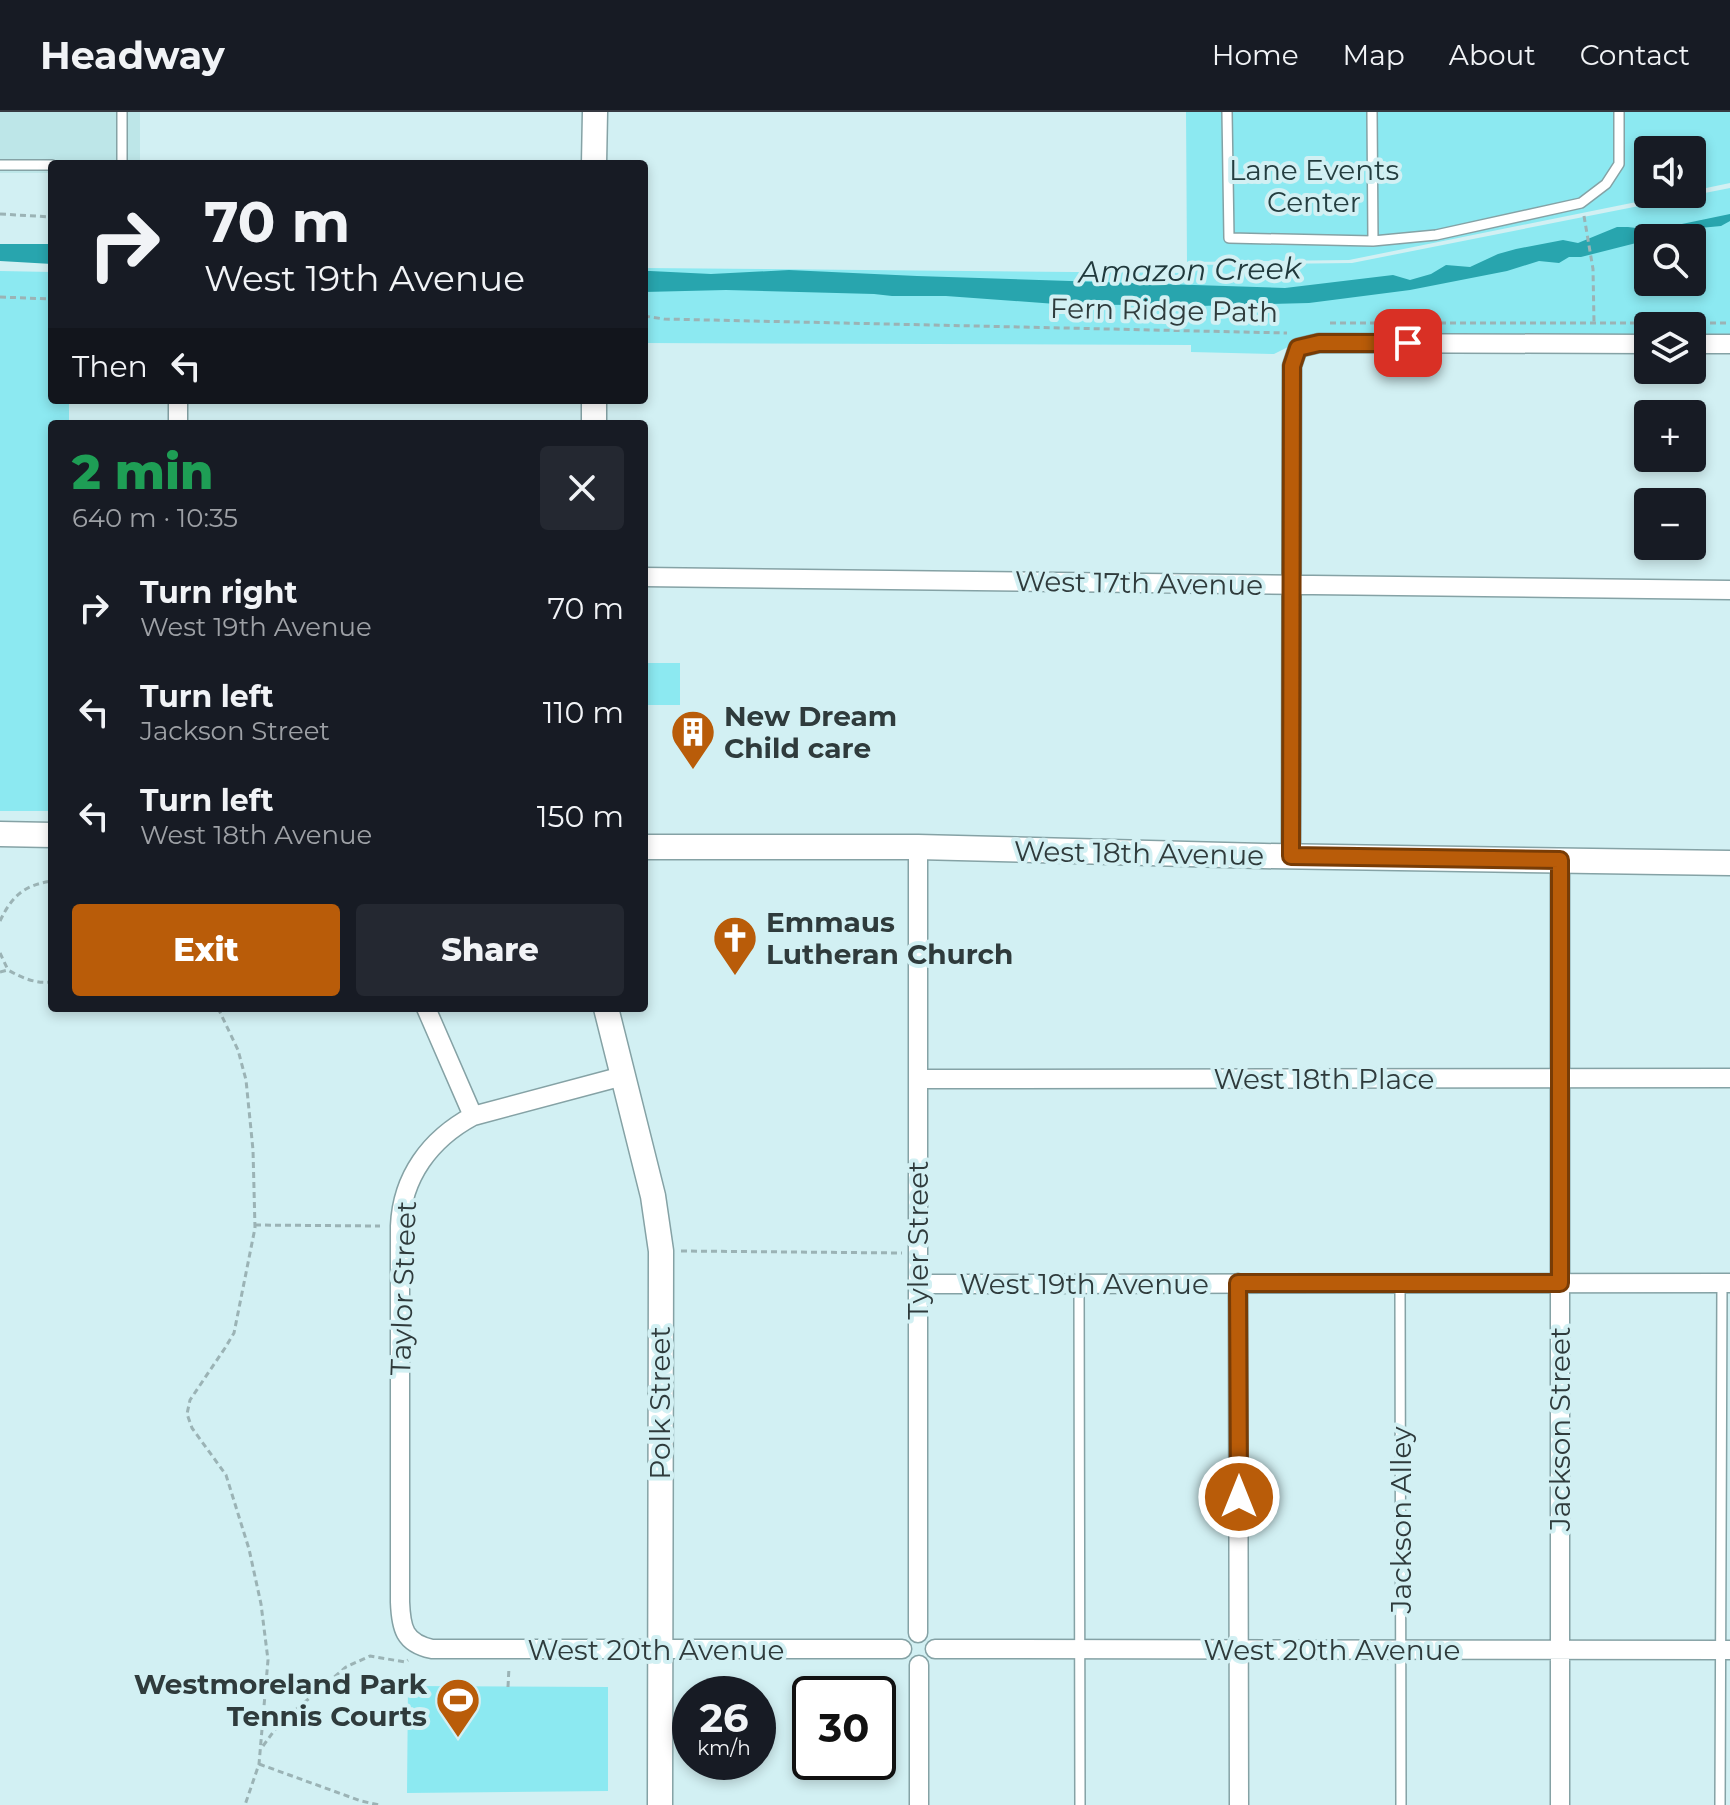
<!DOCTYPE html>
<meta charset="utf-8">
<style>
body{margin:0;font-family:Montserrat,sans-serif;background:#242831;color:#f1f3f6;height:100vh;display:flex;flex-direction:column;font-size:30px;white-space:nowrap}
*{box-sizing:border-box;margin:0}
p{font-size:26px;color:#9ea1a6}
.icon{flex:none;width:44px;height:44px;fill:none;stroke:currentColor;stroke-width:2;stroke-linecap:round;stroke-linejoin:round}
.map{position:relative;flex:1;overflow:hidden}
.drawer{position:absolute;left:48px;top:308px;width:600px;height:592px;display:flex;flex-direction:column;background:#171b24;border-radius:8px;box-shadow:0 4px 12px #0003}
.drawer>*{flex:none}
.guide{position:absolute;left:48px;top:48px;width:600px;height:244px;border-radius:8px;box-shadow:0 4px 12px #0003;background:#171b24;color:#f1f3f6;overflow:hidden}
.tools{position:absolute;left:1634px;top:24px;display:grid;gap:16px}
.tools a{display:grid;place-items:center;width:72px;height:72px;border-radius:8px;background:#171b24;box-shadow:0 4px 12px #0003;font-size:40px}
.speed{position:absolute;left:672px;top:1564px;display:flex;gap:16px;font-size:40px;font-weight:700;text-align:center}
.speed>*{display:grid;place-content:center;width:104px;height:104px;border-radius:50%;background:#171b24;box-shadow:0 4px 12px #0003;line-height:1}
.speed small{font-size:20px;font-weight:400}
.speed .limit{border:4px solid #111;border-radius:12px;background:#fff;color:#111}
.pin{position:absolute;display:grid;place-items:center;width:68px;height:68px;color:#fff;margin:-34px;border-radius:16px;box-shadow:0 4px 12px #0006}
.me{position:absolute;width:88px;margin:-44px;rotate:0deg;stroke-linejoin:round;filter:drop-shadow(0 0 6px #0008)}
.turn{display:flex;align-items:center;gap:28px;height:168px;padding:0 24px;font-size:36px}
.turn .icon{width:104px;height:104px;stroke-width:2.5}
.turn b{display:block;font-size:56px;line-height:68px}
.then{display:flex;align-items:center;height:76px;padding:0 24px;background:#0003;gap:16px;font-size:30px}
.round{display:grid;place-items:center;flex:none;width:84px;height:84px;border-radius:8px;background:#242831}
.summary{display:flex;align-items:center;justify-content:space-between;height:136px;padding:0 24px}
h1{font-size:48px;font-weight:800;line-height:60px;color:#1e9e55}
.action{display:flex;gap:16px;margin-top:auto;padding:16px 24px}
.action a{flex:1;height:92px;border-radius:8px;background:#b95c09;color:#fff;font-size:32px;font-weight:800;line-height:92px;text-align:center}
.action a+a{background:#242831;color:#f1f3f6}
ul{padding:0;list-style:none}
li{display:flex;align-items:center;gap:24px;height:104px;padding:0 24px}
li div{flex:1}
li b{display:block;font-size:30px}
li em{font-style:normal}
header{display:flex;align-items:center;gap:48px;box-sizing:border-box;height:112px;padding:0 40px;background:#171b24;border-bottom:2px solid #363941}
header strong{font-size:38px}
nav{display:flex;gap:44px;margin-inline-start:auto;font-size:28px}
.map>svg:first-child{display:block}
.built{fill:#bde6e8}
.green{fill:#8ce9f1;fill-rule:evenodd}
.water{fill:#28a5ae}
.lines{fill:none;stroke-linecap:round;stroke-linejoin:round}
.lane-casing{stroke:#85a2a5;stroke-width:12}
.street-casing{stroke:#85a2a5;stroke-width:21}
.secondary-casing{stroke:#85a2a5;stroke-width:27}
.path{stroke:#9bb3b5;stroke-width:3;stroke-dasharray:6 4;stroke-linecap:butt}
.lane{stroke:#fff;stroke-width:9}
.street{stroke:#fff;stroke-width:18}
.secondary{stroke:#fff;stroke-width:24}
.route-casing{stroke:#783c06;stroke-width:20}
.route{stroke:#b95c09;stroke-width:14}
.labels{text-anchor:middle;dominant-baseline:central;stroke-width:8;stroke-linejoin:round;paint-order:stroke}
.park-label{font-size:28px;fill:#243e40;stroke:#d2f0f3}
.street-label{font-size:28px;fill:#2f3b3c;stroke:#d2f0f3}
.poi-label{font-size:28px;font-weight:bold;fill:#2f3b3c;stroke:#d2f0f3;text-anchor:start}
.water-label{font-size:30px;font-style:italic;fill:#20393c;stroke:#d2f0f3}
</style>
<header>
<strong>Headway</strong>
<nav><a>Home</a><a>Map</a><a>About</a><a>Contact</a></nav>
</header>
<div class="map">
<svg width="1730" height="1693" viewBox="0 0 1730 1693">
<rect width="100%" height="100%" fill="#d2f0f3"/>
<path class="built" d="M 0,0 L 140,0 L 140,52 L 52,52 L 52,61 L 0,61 Z"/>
<path class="green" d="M 1186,0 L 1730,0 L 1730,71 L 1692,79 L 1692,38 L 1648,38 L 1648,82 L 1676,82 L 1349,148 L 1187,150 Z
M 1730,76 L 1730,225 L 1692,225 L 1692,214 L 1648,214 L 1648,225 L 1310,224 L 1274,242 L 1191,240 L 1191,233 L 644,231 L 644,156 L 1191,161 L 1192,153 L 1352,151 ZM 1648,126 L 1692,126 L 1692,170 L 1648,170 Z
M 0,159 L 52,160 L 52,288 L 69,288 L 69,312 L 52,312 L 52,699 L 0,699 Z
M 644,551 L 680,551 L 680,593 L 644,593 Z
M 408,1574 L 608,1575 L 608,1679 L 407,1681 Z"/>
<path class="water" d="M 1730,102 L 1730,109 L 1721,114 L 1700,116 L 1681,122 L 1671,121 L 1648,126 L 1648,128 L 1581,145 L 1569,145 L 1559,151 L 1539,149 L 1507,159 L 1410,178 L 1309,191 L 1199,194 L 1056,192 L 946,184 L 892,184 L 874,182 L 726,178 L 644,180 L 644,159 L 650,159 L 711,162 L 789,158 L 917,164 L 1285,176 L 1393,163 L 1410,168 L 1431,162 L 1446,153 L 1470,155 L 1498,142 L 1516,137 L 1563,128 L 1578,131 L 1617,115 L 1628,115 L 1653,118 Z
M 0,132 L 52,132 L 52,152 L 0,149 Z"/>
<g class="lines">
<g class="lane-casing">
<path id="lane" d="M 122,0 L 122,52
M 1227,0 L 1229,126 L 1373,129 L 1436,123 L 1581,91 L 1606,72 L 1619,52 L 1619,0
M 1372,0 L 1373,129
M 0,53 L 52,53
M 1400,1171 L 1401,1693
M 1079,1172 L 1080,1693
M 1720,1693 L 1722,1171"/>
</g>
<g class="street-casing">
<path id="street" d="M 1692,232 L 1730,232
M 178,312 L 178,288
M 644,465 L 1730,478
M 918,735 L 918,1521
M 1291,744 L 1292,254 L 1298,236 L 1319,231 L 1648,232
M 1560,748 L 1560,1693
M 426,896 L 473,1004
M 623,964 L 473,1004 C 430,1027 402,1065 400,1114 L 400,1490 C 401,1516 404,1531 432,1537 L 902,1537
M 918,967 L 1730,966
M 1238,1171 L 1239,1693
M 918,1172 L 1730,1171
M 935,1537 L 1730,1538
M 919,1553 L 919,1693"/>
</g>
<g class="secondary-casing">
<path id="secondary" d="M 594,52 L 595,0
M 594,312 L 594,288
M 0,722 L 52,723
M 644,735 L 918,735 L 1263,744 L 1730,751
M 606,896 L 653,1084 L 661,1139 L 660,1693"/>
</g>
<path class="path" d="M 0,102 L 52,105
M 1584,104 L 1593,157 L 1594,211
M 0,185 L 52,187
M 644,204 L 664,207 L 1287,221
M 1330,211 L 1730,211
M 0,809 C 12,784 24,773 52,769
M 0,841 L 8,858
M 0,860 L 8,858 C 22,866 36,872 52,870
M 218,896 L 238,938 L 246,968 L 253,1038 L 255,1116 L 234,1221 L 225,1236 L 190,1288 L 187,1302 L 192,1316 L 226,1363 L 249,1437 L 261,1492 L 268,1548 L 259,1652 L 245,1693
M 255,1113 L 380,1114
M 681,1139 L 902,1141
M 508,1575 L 509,1555
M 263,1634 L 279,1612 L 346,1555 L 370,1544 L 405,1550 L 408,1548
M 259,1652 L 361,1689 L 379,1693"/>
<use href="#lane" class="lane"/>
<use href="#street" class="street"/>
<use href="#secondary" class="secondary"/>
</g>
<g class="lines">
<g class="route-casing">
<path id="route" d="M 1239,1385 L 1238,1171 L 1560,1171 L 1560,748 L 1291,744 L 1292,254 L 1298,236 L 1319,231 L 1408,231"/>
</g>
<use href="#route" class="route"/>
</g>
<defs>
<g id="building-pin" transform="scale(2.3)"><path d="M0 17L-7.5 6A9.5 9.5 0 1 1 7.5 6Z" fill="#b95c09" stroke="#d2f0f3"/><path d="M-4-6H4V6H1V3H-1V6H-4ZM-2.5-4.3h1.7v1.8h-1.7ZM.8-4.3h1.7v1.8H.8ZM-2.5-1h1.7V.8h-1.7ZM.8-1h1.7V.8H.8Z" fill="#fff"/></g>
<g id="church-pin" transform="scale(2.3)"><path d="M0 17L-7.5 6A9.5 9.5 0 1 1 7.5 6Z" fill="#b95c09" stroke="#d2f0f3"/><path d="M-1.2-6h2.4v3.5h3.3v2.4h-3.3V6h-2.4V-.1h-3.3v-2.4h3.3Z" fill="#fff"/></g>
<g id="stadium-pin" transform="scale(2.3)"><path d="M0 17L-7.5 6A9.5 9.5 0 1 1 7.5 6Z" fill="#b95c09" stroke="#d2f0f3"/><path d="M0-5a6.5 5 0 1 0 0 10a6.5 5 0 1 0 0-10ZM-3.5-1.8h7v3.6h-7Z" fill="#fff"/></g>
</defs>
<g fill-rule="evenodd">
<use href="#building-pin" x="693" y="620"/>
<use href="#church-pin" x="735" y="826"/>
<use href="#stadium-pin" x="458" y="1588"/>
</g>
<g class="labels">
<g class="park-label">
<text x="1314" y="58">Lane Events<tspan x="1314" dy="32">Center</tspan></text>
</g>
<g class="street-label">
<text transform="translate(1164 198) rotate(1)">Fern Ridge Path</text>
<text transform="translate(1139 471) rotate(1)">West 17th Avenue</text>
<text transform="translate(1139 741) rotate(1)">West 18th Avenue</text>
<text x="1324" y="967">West 18th Place</text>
<text transform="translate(918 1128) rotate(-90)">Tyler Street</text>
<text x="1084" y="1172">West 19th Avenue</text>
<text transform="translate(403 1176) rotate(-88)">Taylor Street</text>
<text transform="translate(660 1291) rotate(-90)">Polk Street</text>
<text transform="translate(1560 1317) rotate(-90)">Jackson Street</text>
<text transform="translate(1401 1408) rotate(-90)">Jackson Alley</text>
<text x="656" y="1538">West 20th Avenue</text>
<text x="1332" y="1538">West 20th Avenue</text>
</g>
<g class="poi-label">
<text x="724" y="604">New Dream<tspan x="724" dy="32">Child care</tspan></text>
<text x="766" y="810">Emmaus<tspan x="766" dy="32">Lutheran Church</tspan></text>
<text x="427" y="1572" text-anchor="end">Westmoreland Park<tspan x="427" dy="32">Tennis Courts</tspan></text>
</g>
<g class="water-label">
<text transform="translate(1190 158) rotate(-1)">Amazon Creek</text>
</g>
</g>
</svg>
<div class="tools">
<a><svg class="icon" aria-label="sound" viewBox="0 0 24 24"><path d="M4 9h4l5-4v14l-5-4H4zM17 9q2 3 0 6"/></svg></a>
<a><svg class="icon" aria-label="search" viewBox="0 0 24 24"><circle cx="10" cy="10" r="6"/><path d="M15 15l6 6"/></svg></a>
<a><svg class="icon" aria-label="layers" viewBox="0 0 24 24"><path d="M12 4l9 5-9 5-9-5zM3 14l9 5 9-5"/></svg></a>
<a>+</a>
<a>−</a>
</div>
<div class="speed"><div>26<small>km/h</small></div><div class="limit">30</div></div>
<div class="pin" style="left:1408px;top:231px;background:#d93025"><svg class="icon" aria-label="arrive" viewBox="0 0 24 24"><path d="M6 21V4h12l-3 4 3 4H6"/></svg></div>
<svg class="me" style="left:1239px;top:1385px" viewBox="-20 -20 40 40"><circle r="17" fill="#b95c09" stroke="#fff" stroke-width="3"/><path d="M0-11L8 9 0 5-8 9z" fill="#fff"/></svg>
<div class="guide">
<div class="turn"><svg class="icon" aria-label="right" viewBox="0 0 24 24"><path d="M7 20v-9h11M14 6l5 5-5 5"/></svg><div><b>70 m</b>West 19th Avenue</div></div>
<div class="then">Then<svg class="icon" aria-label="left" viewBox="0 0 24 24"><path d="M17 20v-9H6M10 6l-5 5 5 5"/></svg></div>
</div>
<section class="drawer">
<div class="summary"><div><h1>2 min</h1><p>640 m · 10:35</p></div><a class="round"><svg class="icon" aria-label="close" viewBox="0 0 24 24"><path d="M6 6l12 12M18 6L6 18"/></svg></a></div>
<ul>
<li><svg class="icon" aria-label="right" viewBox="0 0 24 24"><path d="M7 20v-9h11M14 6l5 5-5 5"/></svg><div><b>Turn right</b><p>West 19th Avenue</p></div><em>70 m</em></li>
<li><svg class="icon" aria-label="left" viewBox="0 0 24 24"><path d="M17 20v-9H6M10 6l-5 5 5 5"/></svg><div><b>Turn left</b><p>Jackson Street</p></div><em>110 m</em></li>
<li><svg class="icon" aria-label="left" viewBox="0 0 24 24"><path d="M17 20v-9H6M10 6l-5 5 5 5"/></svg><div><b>Turn left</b><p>West 18th Avenue</p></div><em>150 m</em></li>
</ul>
<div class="action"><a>Exit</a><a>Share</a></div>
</section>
</div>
